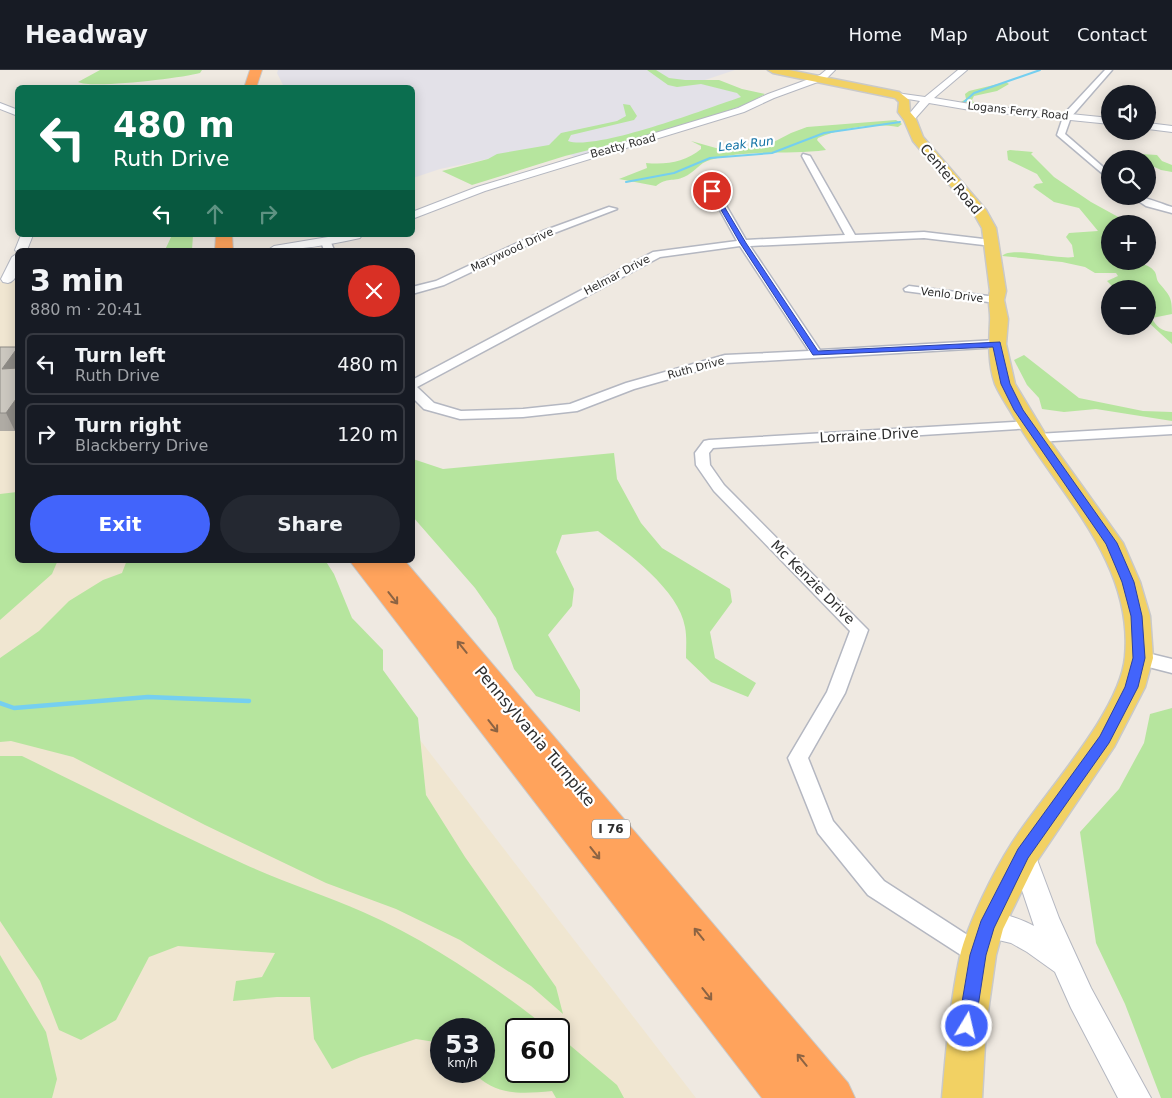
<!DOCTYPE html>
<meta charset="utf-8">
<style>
body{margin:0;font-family:"DejaVu Sans",sans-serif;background:#242831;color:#f1f3f6;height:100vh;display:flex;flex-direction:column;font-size:19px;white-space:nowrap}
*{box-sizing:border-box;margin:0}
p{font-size:16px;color:#9ea1a6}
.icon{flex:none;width:28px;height:28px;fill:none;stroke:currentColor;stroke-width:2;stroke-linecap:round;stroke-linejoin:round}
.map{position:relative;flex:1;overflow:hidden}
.sheet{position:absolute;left:15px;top:178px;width:400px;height:315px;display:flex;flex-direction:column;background:#171b24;border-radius:8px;box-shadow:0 2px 12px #0003}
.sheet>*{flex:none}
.top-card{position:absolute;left:15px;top:15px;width:400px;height:152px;border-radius:8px;box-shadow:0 2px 12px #0003;background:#0b6e4f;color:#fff;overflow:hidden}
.fabs{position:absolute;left:1101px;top:15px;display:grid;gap:10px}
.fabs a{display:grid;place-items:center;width:55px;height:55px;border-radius:50%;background:#171b24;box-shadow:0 2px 12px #0003;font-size:25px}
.speed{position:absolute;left:430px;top:948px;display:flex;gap:10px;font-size:25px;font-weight:700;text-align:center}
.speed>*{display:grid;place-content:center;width:65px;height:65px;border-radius:50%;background:#171b24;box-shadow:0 2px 12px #0003;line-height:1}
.speed small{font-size:12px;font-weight:400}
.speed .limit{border:2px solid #111;border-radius:8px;background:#fff;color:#111}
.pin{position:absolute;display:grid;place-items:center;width:42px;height:42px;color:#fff;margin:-21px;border:2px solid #fff;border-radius:50%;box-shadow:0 1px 5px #0007}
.me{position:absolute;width:55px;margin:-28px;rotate:9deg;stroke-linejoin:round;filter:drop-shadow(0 0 4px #0008)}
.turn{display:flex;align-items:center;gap:18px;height:105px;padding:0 15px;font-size:22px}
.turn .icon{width:65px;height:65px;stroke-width:2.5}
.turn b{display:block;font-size:35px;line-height:42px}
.lanes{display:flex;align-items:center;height:48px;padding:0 15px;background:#0003;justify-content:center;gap:25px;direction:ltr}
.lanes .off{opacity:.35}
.round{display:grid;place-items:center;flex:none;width:52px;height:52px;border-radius:26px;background:#242831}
.head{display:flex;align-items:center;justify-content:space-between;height:85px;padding:0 15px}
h1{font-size:30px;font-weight:700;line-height:38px}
.action{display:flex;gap:10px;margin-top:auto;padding:10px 15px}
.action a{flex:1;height:58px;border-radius:30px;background:#4264fb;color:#fff;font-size:20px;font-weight:700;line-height:58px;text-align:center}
.action a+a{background:#242831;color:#f1f3f6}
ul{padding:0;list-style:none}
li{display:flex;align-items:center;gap:15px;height:62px;margin:0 10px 8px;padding:0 5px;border:2px solid #363941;border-radius:8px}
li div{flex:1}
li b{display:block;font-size:19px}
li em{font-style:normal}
header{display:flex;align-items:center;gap:30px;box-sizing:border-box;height:70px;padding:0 25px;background:#171b24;border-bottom:1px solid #363941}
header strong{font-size:24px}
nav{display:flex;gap:28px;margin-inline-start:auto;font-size:18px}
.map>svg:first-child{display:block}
.industrial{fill:#e3e1e8}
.education{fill:#f0e6d1;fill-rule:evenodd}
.green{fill:#b6e59e}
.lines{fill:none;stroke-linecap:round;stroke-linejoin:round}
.stream-far1{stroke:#75cff0;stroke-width:2}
.stream{stroke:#75cff0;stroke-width:4.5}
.minor-casing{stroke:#b4b7c1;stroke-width:3}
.tertiary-casing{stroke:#b4b7c1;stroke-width:2}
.primary-casing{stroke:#c9c9c9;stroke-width:3}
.motorway-casing{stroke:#c9c9c9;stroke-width:2}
.minor{fill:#fff;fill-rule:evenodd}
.tertiary{fill:#fff;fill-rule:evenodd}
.primary{fill:#f2d163;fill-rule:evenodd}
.motorway{fill:#ffa35c;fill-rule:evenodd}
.wall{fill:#afaba4}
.shaded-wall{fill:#8e8b86}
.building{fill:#cbc7bf;stroke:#8e8b86}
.oneway{stroke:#8c6343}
.route{fill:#4264fb;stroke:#2b41a3}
.labels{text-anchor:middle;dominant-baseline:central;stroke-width:4.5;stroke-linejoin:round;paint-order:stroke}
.far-street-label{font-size:11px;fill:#2e2e2e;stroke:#fff}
.far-water-label{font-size:12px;font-style:italic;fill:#0d6fa3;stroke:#fff}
.shield{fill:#fff;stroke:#6d6d6d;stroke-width:1}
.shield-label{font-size:12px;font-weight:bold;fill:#2e2e2e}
.street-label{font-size:14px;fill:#2e2e2e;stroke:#fff}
.near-street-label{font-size:16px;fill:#2e2e2e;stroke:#fff}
</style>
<header>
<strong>Headway</strong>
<nav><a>Home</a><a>Map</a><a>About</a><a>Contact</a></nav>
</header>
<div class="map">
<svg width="1172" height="1028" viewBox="0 0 1172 1028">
<rect width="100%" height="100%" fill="#efe9e1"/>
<path class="industrial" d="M 278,0 L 735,0 L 705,10 L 767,28 L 753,34 L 578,89 L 554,75 L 440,99 L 413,108 L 412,18 L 284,17 L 277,3 Z"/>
<path class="education" d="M 17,211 L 18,490 L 288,490 L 346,574 L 696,1028 L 0,1028 L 0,212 ZM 441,959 L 484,959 L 484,1001 L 441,1001 ZM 516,959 L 559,959 L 559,1001 L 516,1001 Z"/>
<path class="green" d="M 100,0 L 202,0 L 200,3 C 182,8 92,19 78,12 Z
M 647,0 L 656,0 L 669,8 L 685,10 L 719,10 L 742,19 L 765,24 L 747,34 L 680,57 L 565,86 L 472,115 L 442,101 L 488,89 L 497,84 L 549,75 L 561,63 L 617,51 L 626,46 L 623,34 L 630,35 L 637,46 L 634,50 L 571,65 L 568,71 C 597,81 708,38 741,27 L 737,23 L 701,14 L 677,17 L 668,15 Z
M 1006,12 L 1009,14 L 997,21 L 974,26 L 972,30 L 976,35 L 959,33 L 966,29 L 965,24 L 969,21 Z
M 896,50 L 902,54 L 898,57 C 872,53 842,58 818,68 L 817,70 L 826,80 C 789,85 747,79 710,90 C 699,93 694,103 684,107 C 673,112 667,107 656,116 L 619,109 L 647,98 L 646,93 C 667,95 685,92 701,79 L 701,76 L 691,71 L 723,80 L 766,76 L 791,63 L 807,57 Z
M 1010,80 L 1033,82 L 1031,84 L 1054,107 L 1091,132 L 1131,154 L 1110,154 L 1110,191 C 1123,191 1147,190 1155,202 C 1157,206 1156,209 1159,213 C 1170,226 1172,227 1172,244 L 1152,248 C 1156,257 1162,261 1172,262 L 1172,274 L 1148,252 L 1148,219 L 1115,219 L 1107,211 L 1118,206 L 1116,203 L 1095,203 L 1085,197 L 1062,192 L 1002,186 C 1012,176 1057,190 1074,187 L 1072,175 L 1066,167 L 1069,163 L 1098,161 L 1079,138 L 1054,132 L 1033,117 L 1036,114 L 1043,113 L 1037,104 L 1008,90 L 1007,81 Z
M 1141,84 L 1157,85 L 1162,91 L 1172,95 L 1172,102 L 1161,100 L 1148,94 L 1148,89 L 1139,87 Z
M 172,165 L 193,165 L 192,180 L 165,180 Z
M 1024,285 L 1079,328 L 1143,341 L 1172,342 L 1172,351 L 1096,339 L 1064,342 L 1042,339 L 1039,328 L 1027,315 L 1014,290 Z
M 614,383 L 617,409 L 641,453 L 662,478 L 730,519 L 732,532 L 710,562 L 715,588 L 756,613 L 748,627 L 711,612 L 686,588 C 686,578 687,567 685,557 C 679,520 627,482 598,461 L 562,465 L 556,482 L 574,519 L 572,536 L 548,565 L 580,620 L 580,642 L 536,626 L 514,599 L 496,548 L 475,518 L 413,447 L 413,389 L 443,399 Z
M 17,422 L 18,490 L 58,490 L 52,504 L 0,550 L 0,424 Z
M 127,490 L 325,490 L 334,504 L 352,548 L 383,580 L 383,600 L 418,648 L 426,725 L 465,787 L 556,917 L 563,944 L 531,916 L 460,870 L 396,839 L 326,813 L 205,755 L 73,687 L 11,671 L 0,672 L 0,588 L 39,561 L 69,531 L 103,510 L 122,503 Z
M 1172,638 L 1172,1028 L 1161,1028 L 1125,934 L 1096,873 L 1080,762 L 1119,719 L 1144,673 L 1150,644 Z
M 0,686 L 22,686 C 96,722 169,760 244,794 C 283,812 324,825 363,842 C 431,872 491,914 549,959 L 516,959 L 516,1001 L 559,1001 L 559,966 L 617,1015 L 624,1028 L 556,1028 L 552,1021 C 520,1024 495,1026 472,1001 L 484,1001 L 484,959 L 441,959 L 441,973 L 416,969 L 361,987 L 332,999 L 314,969 L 310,927 L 277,927 L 233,931 L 236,911 L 262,907 L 275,883 L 178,876 L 149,887 L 116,950 L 81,970 L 59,960 L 40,911 L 0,851 Z
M 0,885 L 46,962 L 57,1009 L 52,1028 L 0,1028 Z"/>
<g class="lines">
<path class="stream-far1" d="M 963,33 L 974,23 L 1040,0
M 626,112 L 674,103 L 710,88 L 772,83 L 824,63 L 900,52"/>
<path class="stream" d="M 0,633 L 14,638 L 148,627 L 249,631"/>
<g class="minor-casing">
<path id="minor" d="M 1105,0 L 1112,0 L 1071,47 L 1065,64 L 1110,103 L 1110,110 L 1057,65 L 1064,44 Z
M 803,84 L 810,86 L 855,165 L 924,162 L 992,170 L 997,173 L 992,176 L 924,168 L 750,176 L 820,280 L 997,270 L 1001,271 L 1001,277 L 726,293 L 634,319 L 577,341 L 523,347 L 460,349 L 424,339 L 412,327 L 412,310 L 653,182 L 737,171 L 706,115 L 707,113 L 713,113 L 746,170 L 845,165 L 802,86 ZM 740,176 L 809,281 L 725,285 L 626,313 L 570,334 L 523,339 L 461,341 L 434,333 L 417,317 L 660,187 Z
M 1131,126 C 1145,126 1158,133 1172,137 L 1172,143 L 1146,136 Z
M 609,137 L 617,139 L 549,165 L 444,215 L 412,224 L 412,217 L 436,211 L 543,161 Z
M 326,169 L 330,170 L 334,180 L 324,180 L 321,172 Z
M 909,216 L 996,227 L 1002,230 L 996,233 L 905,221 L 904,219 Z
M 1029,351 L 1036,355 L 1034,358 L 713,378 L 709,383 L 710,395 L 724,415 L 868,560 L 845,623 L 808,688 L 833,751 L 884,811 L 986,877 L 990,885 L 986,893 L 978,896 L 868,825 L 818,763 L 788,688 L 827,622 L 850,561 L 714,421 L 696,395 L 695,383 L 704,371 L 709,370 Z
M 1172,356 L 1172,364 L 1037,372 L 1030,368 L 1037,364 Z
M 1139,581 L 1172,589 L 1172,603 L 1133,593 L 1130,588 L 1133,583 Z"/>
</g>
<g class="tertiary-casing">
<path id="tertiary" d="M 826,0 L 835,0 L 826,9 L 774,28 L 744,42 L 485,121 L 412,149 L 412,142 L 477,117 L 738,38 L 768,24 L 820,5 Z
M 958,0 L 967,0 L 934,28 L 970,34 L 1110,48 L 1110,54 L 970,40 L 929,33 L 913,51 L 907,51 L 905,49 L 920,31 L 896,27 L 896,23 L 925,27 Z
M 0,33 L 18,40 L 18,46 L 0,39 Z
M 1148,53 L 1172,56 L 1172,62 L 1148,59 Z
M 21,165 L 33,165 L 27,180 L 18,180 L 18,183 L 15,180 Z
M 340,165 L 362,165 L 360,168 C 329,175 300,180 268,180 L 274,176 Z
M 18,183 C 18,193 20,210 8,213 L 3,212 L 1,209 L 12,187 Z
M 1023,772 L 1032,776 L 1059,848 L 1091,918 L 1151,1028 L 1118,1028 L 1071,938 L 1055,902 L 1027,882 L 1011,873 L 977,865 L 973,856 L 977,847 C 996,839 1017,847 1034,856 L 1010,784 L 1014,776 Z"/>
</g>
<g class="primary-casing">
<path id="primary" d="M 768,0 L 789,0 L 899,22 L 909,30 L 910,42 L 916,49 L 923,67 L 986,140 L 996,158 L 1006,221 L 1004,230 L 1008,249 L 1006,274 L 1015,314 L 1047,367 L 1123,473 L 1140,512 L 1150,546 L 1153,588 L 1145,617 L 1114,677 L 1035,794 L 1003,859 L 996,885 L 986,956 L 982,1028 L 942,1028 C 946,981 950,933 960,886 C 968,853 994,801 1012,773 C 1043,724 1120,643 1125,587 C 1134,492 1059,424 1015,349 C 1009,338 1000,326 995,314 C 988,294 989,272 990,252 C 991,241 987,232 990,221 L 982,158 L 974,144 L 913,71 L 904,50 L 898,42 L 899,32 L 895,28 L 773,3 Z"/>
</g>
<g class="motorway-casing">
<path id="motorway" d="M 250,0 L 262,0 L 256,18 L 244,18 Z
M 216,165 L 232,165 L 233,180 L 215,180 Z
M 349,490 L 404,490 L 848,1013 L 855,1028 L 762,1028 Z"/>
</g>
<use href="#minor" class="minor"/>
<use href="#tertiary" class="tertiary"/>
<use href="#primary" class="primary"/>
<use href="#motorway" class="motorway"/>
</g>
<path class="wall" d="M 0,277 L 18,277 L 18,358 L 15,361 L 0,361 Z"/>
<path class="shaded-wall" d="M 18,277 L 18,306 L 2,299 Z
M 16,329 L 18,333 L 18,358 L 15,361 L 6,343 Z"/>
<path class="building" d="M 0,277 L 18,277 L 2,299 L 18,298 L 18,329 L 16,329 L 6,343 L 0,343 Z"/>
<defs><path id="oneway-shaft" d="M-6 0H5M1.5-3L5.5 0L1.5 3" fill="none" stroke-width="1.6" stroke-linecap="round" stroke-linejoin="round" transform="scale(1.25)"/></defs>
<g class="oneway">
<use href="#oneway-shaft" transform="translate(393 528) rotate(52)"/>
<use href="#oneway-shaft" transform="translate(462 577) rotate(-129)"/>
<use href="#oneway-shaft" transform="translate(493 656) rotate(52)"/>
<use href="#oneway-shaft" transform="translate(595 783) rotate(52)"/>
<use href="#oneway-shaft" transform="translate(699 864) rotate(-129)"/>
<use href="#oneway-shaft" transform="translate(707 924) rotate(52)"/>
<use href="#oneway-shaft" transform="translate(802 990) rotate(-129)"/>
</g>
<path class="route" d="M 709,119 L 715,121 L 746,173 L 818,281 L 1000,272 L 1010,314 L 1023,340 L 1117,473 L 1134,512 L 1142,546 L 1145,588 L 1138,617 L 1109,673 L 1028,788 L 994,858 L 986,885 L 975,956 L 973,962 L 967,964 L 961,962 L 958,956 L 970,885 L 981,851 L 1018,779 L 1100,666 L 1125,617 L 1133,588 L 1131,546 L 1122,512 L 1106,474 L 1014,340 L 1001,314 L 993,277 L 813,285 L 740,173 Z"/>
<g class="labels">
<g class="far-street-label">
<text transform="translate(1018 41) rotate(6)">Logans Ferry Road</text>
<text transform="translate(623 76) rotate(-15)">Beatty Road</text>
<text transform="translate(512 180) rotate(-25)">Marywood Drive</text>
<text transform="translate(617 205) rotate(-28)">Helmar Drive</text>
<text transform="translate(952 225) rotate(7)">Venlo Drive</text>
<text transform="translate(696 298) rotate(-15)">Ruth Drive</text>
</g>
<g class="far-water-label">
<text transform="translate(746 74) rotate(-7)">Leak Run</text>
</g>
<rect class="shield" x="592" y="749.5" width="38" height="19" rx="4"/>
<g class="shield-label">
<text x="611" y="759">I 76</text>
</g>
<g class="street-label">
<text transform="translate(951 109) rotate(50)">Center Road</text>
<text transform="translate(869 365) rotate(-3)">Lorraine Drive</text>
<text transform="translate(813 512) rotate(45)">Mc Kenzie Drive</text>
</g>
<g class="near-street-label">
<text transform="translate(535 666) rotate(50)">Pennsylvania Turnpike</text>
</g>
</g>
</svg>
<div class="fabs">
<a><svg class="icon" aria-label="sound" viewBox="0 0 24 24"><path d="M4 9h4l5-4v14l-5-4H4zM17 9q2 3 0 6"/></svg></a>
<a><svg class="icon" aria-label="search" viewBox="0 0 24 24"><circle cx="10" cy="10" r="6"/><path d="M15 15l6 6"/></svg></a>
<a>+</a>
<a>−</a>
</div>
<div class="speed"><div>53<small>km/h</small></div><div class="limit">60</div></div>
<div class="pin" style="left:712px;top:121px;background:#d93025"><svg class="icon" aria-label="arrive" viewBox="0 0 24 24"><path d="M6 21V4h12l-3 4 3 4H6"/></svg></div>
<svg class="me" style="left:967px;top:956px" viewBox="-20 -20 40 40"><circle r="17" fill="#4264fb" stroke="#fff" stroke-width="3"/><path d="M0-11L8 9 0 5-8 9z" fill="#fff"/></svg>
<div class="top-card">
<div class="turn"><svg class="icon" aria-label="left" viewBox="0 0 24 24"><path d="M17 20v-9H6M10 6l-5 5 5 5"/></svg><div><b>480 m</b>Ruth Drive</div></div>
<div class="lanes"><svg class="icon" aria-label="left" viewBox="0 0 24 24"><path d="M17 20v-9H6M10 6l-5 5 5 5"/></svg><svg class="icon off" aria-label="ahead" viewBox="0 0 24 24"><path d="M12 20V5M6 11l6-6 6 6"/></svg><svg class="icon off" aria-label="right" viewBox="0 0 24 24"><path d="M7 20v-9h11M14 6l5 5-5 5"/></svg></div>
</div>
<section class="sheet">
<div class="head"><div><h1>3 min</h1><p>880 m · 20:41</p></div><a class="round" style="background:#d93025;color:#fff"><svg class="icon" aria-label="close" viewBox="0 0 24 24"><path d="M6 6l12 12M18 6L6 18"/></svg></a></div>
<ul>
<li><svg class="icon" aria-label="left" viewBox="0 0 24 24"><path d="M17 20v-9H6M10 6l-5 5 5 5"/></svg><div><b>Turn left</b><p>Ruth Drive</p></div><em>480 m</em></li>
<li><svg class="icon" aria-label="right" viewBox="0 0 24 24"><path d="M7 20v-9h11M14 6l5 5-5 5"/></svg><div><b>Turn right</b><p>Blackberry Drive</p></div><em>120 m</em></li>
</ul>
<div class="action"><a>Exit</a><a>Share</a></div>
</section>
</div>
